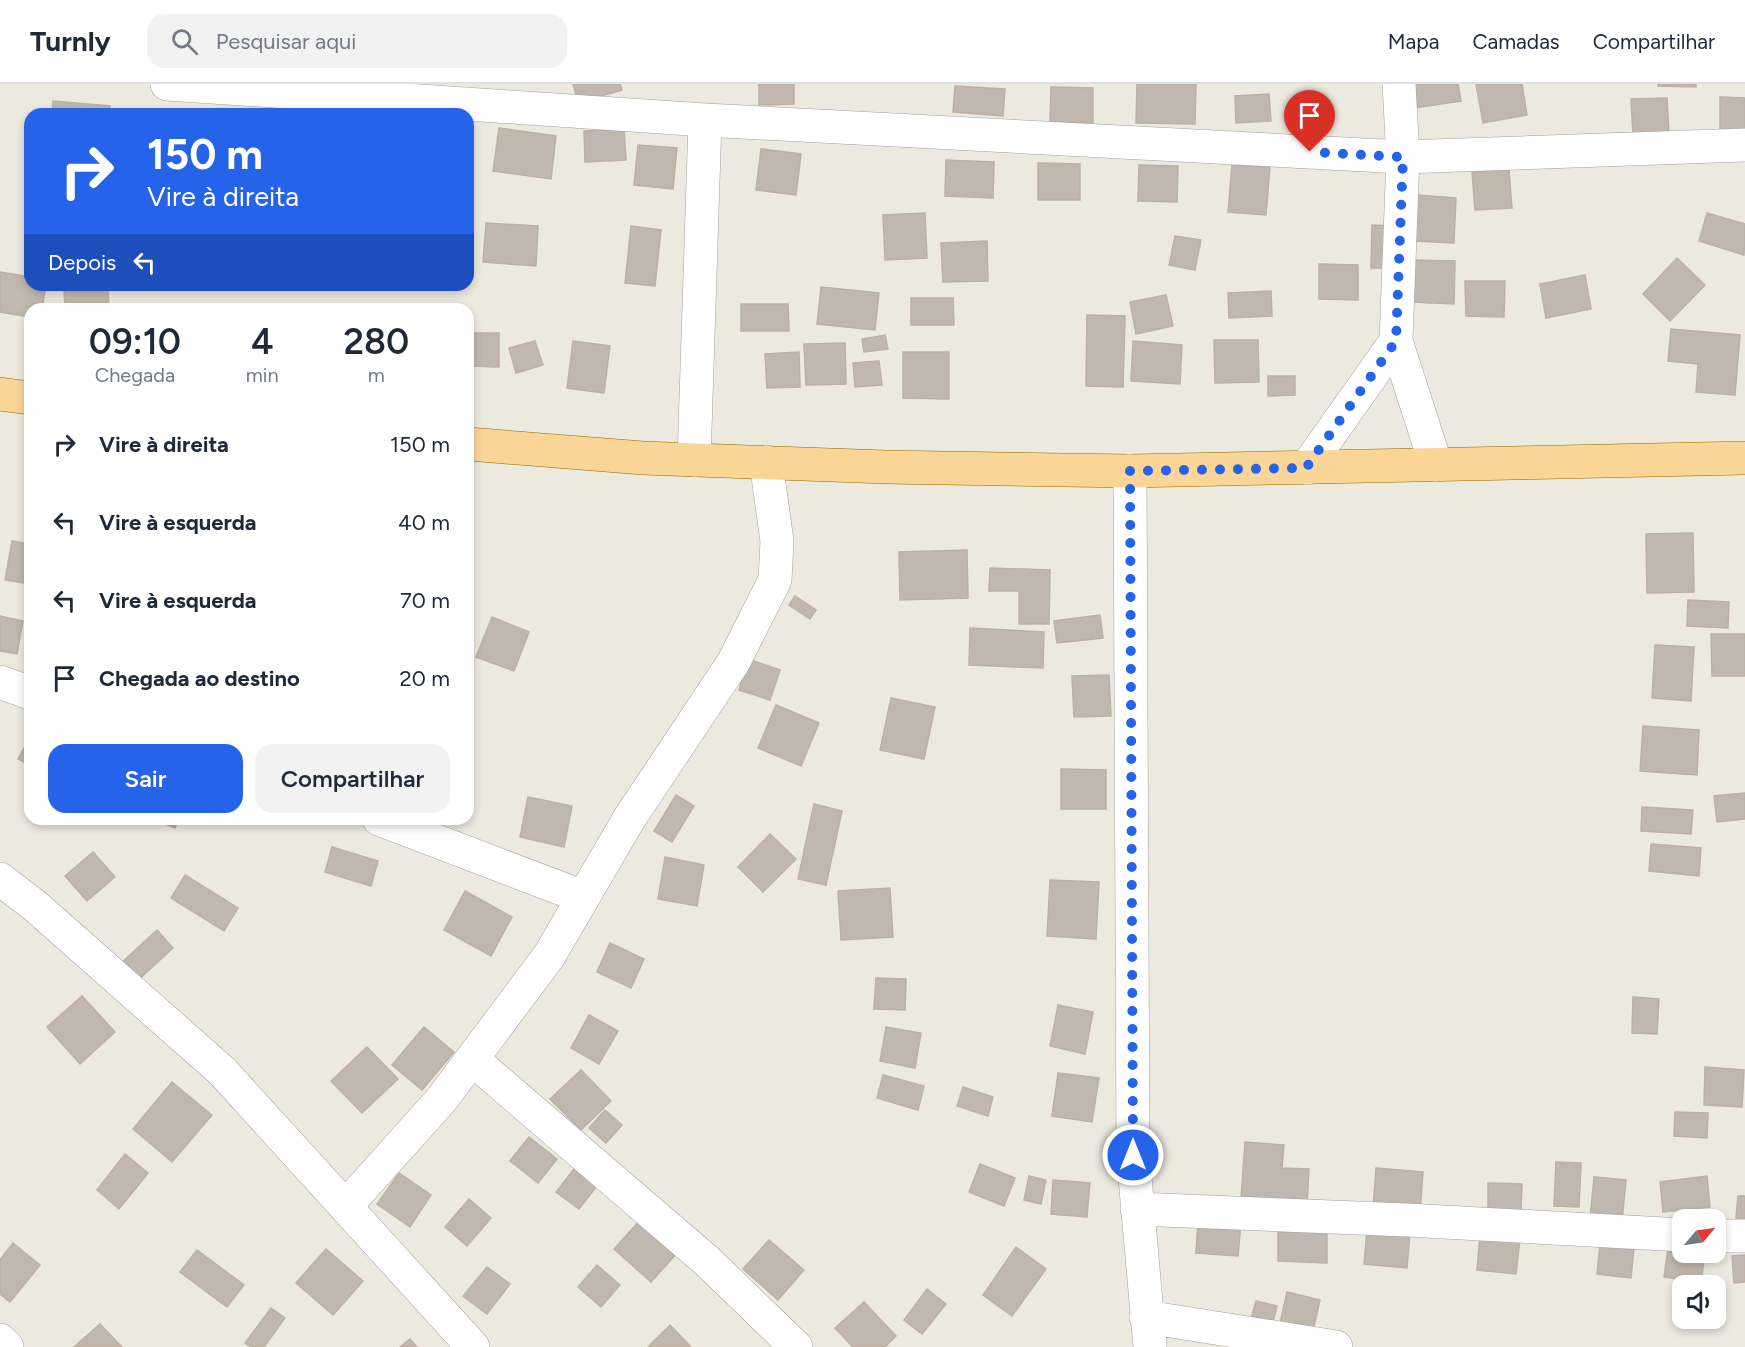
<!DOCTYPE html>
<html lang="pt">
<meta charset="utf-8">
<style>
body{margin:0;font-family:Figtree,sans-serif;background:#f2f2f3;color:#1f2937;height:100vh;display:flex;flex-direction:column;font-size:22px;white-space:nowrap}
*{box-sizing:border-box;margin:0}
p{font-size:20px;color:#747a83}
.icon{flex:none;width:33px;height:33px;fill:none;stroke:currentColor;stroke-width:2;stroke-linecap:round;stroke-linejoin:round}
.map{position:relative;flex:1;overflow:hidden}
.panel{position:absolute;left:24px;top:219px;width:450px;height:522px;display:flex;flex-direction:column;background:#fff;border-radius:18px;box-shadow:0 3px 9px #0003}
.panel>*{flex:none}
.hud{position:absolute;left:24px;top:24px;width:450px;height:183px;border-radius:18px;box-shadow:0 3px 9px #0003;background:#2563eb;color:#fff;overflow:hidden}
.needle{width:39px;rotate:61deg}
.fabs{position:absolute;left:1672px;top:1125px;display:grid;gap:12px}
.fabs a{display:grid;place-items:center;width:54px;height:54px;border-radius:12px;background:#fff;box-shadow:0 3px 9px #0003;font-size:30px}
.pin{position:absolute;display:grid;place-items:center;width:51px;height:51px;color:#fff;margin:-62px -26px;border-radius:50% 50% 50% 0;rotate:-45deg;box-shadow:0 0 6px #0007}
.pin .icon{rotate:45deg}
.me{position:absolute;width:66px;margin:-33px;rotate:0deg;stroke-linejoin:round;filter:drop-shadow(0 0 4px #0008)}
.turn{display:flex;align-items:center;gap:21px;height:126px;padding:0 24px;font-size:27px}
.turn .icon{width:78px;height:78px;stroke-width:2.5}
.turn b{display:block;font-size:42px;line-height:51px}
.then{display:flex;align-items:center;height:57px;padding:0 24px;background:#0003;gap:12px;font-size:22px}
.eta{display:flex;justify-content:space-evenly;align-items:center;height:102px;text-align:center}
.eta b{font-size:36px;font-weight:600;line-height:42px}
.action{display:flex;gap:12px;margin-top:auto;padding:12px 24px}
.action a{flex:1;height:69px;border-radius:18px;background:#2563eb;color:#fff;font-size:24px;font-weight:600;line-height:69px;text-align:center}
.action a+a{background:#f2f2f3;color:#1f2937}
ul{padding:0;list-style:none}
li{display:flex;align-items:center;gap:18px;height:78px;padding:0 24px}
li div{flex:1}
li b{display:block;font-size:22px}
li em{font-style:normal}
header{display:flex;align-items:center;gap:36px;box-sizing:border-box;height:84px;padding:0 30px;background:#fff;border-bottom:2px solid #e0e1e3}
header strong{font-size:28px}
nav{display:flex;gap:33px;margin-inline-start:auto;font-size:21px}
.search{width:420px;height:54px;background:#f2f2f3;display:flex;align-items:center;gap:15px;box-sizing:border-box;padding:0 21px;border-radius:18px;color:#747a83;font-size:22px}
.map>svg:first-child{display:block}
.building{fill:#c0b8af;stroke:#beb0a2;stroke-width:1.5}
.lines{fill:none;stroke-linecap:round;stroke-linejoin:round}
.minor-casing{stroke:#a1a1a1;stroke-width:34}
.major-casing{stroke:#906900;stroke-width:34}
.minor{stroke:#fff;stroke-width:33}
.major{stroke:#fbd596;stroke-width:33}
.route{stroke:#2563eb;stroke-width:10;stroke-dasharray:0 18}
</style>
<header>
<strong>Turnly</strong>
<div class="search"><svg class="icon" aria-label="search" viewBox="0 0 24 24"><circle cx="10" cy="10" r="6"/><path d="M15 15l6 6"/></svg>Pesquisar aqui</div>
<nav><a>Mapa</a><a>Camadas</a><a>Compartilhar</a></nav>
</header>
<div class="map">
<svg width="1745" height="1263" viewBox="0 0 1745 1263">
<rect width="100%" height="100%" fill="#ece9df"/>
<path class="building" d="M 573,0 L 620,0 L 622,6 L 578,19 Z
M 759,0 L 794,0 L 794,20 L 759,21 Z
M 1137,0 L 1196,0 L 1195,40 L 1136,39 Z
M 1411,0 L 1458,0 L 1461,17 L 1414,24 Z
M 1476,0 L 1522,0 L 1527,31 L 1483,39 Z
M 1658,0 L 1696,0 L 1696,3 L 1658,2 Z
M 955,2 L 1005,5 L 1003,32 L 953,28 Z
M 1051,3 L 1093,4 L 1093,39 L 1050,38 Z
M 1269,10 L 1271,37 L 1236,39 L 1235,12 Z
M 1720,13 L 1745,14 L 1745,46 L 1720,46 Z
M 1667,14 L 1669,50 L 1633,51 L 1631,15 Z
M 53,17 L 110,22 L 109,30 L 52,30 Z
M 499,44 L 556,52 L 551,95 L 493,87 Z
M 624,45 L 626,76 L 585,78 L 584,47 Z
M 638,61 L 677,64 L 673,105 L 634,101 Z
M 761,65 L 801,70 L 796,111 L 756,106 Z
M 946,76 L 994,78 L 993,114 L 945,112 Z
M 1038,79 L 1080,80 L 1080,116 L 1038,116 Z
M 1232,80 L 1270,83 L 1266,131 L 1228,128 Z
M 1139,81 L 1178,82 L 1177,118 L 1138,117 Z
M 1509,86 L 1512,124 L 1475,126 L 1472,88 Z
M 1417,111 L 1456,114 L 1454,159 L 1414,157 Z
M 925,129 L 927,174 L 885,176 L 883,131 Z
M 1707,129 L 1745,140 L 1744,171 L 1699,157 Z
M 486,139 L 538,142 L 536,182 L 483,178 Z
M 1372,141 L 1391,142 L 1390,184 L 1371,184 Z
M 631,142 L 661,146 L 655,202 L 625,199 Z
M 1175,152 L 1201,156 L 1195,186 L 1169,181 Z
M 987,157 L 988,197 L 943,198 L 941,159 Z
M 1677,174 L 1705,201 L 1670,237 L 1643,210 Z
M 1413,176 L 1455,177 L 1454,220 L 1412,218 Z
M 1319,180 L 1358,181 L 1358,216 L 1319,215 Z
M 0,188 L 30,193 L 30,201 L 46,201 L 42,225 L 30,225 L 30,233 L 0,228 Z
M 1585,191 L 1591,225 L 1546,234 L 1540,200 Z
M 1465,197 L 1505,197 L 1504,233 L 1466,232 Z
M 821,203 L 879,209 L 875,246 L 817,240 Z
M 108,205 L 109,225 L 65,225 L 64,207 Z
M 1271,207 L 1272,232 L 1229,234 L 1228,209 Z
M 1166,211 L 1173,242 L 1136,250 L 1130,218 Z
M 911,214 L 953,214 L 954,241 L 911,241 Z
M 741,220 L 788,220 L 789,247 L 741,247 Z
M 1087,231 L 1125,232 L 1123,303 L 1086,302 Z
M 1671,245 L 1740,251 L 1735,311 L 1696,308 L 1698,280 L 1668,277 Z
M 468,249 L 499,249 L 499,283 L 468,282 Z
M 885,251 L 888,265 L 864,268 L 862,255 Z
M 1214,256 L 1258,256 L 1259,298 L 1215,299 Z
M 535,257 L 543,281 L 516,289 L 509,264 Z
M 573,257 L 610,262 L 604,309 L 567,304 Z
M 1133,257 L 1182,261 L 1180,300 L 1131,297 Z
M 845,259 L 846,300 L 806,301 L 804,260 Z
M 799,268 L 800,303 L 767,304 L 765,270 Z
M 903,268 L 949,268 L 949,315 L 903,314 Z
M 879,277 L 882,301 L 855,303 L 853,279 Z
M 1268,292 L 1295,292 L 1295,311 L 1268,312 Z
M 1693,449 L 1694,508 L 1647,509 L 1646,450 Z
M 12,457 L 30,460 L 30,500 L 5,496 Z
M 967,466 L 968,514 L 900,516 L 899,468 Z
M 990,484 L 1050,486 L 1049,540 L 1019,540 L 1019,507 L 989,507 Z
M 795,512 L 816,526 L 810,535 L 789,521 Z
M 1688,516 L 1729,518 L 1728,544 L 1687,542 Z
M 1100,531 L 1103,554 L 1057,559 L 1054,537 Z
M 0,532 L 23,537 L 17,570 L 0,567 Z
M 492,533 L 529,548 L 514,587 L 476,573 Z
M 970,544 L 1044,548 L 1043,584 L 969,581 Z
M 1711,550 L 1745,550 L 1745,592 L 1712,592 Z
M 1655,561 L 1694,563 L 1691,617 L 1652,614 Z
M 748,575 L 780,586 L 770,616 L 739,606 Z
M 1109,591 L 1111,632 L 1074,633 L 1072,592 Z
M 891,614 L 935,623 L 924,675 L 880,666 Z
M 776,621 L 819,639 L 801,682 L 758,664 Z
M 1643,642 L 1699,646 L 1697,691 L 1640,687 Z
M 30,653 L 30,681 L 18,675 Z
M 1061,685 L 1106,686 L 1106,725 L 1061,725 Z
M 1745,709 L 1745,735 L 1717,738 L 1714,712 Z
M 676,711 L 694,722 L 672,758 L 654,747 Z
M 528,713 L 572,722 L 564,763 L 520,753 Z
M 814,720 L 842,727 L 826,801 L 798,795 Z
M 1642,723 L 1693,726 L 1691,750 L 1641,747 Z
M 153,735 L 179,735 L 175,744 Z
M 770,750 L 796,775 L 763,808 L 738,783 Z
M 1651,760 L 1701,764 L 1699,792 L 1649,787 Z
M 332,763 L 378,777 L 371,802 L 325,788 Z
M 93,768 L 115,793 L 87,817 L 65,792 Z
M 665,773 L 704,781 L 697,822 L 658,815 Z
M 185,791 L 238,824 L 224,847 L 171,814 Z
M 1050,796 L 1099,798 L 1096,855 L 1047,852 Z
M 890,804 L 893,853 L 841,856 L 838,807 Z
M 465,807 L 512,833 L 491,872 L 444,846 Z
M 157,846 L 173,864 L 136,898 L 120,880 Z
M 610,859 L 644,875 L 631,904 L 597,888 Z
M 876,894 L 906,895 L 905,926 L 874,925 Z
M 82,912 L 115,948 L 80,980 L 47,943 Z
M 1633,913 L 1659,915 L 1657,950 L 1632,949 Z
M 1058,921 L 1093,928 L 1085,970 L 1050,962 Z
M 589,931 L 618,947 L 599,980 L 571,964 Z
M 424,943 L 454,968 L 422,1006 L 392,981 Z
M 886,943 L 921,949 L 915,984 L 880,977 Z
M 367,963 L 398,995 L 362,1029 L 331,997 Z
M 1705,983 L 1744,986 L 1742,1023 L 1704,1021 Z
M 581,986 L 611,1017 L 581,1046 L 550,1015 Z
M 1058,989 L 1099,994 L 1092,1038 L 1052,1032 Z
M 883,991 L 924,1002 L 918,1026 L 877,1014 Z
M 172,998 L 212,1031 L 172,1078 L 133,1045 Z
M 963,1003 L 993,1013 L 988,1032 L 957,1022 Z
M 605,1026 L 622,1041 L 606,1059 L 589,1044 Z
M 1675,1028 L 1708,1029 L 1707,1054 L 1674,1052 Z
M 529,1053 L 557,1075 L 538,1099 L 510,1077 Z
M 1245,1058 L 1284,1061 L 1282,1084 L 1309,1085 L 1307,1121 L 1241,1116 Z
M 125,1070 L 148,1089 L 119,1125 L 97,1106 Z
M 1556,1078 L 1581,1079 L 1579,1123 L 1554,1122 Z
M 980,1080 L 1015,1094 L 1004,1122 L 969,1108 Z
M 1376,1084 L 1423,1088 L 1420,1129 L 1373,1125 Z
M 574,1085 L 596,1103 L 579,1125 L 556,1108 Z
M 399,1089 L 431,1111 L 410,1143 L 377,1120 Z
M 1029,1092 L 1046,1096 L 1041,1120 L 1024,1116 Z
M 1707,1092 L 1710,1123 L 1663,1128 L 1660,1098 Z
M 1594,1093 L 1626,1096 L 1622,1137 L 1590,1135 Z
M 1053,1096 L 1090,1099 L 1087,1133 L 1051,1130 Z
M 1488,1099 L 1522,1100 L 1521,1127 L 1488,1127 Z
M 1738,1112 L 1745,1112 L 1745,1135 L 1736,1134 Z
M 469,1115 L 491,1134 L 467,1162 L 445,1143 Z
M 643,1133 L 679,1167 L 651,1198 L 614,1165 Z
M 1198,1137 L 1241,1140 L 1238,1172 L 1196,1169 Z
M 1367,1146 L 1410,1149 L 1407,1184 L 1364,1180 Z
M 1278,1148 L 1327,1149 L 1327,1179 L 1278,1177 Z
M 1480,1151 L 1520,1155 L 1516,1190 L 1477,1186 Z
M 769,1156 L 804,1186 L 778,1216 L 743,1185 Z
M 13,1159 L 40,1181 L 10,1218 L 0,1210 L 0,1176 Z
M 1600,1160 L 1634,1163 L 1631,1194 L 1597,1190 Z
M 1016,1163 L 1046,1185 L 1012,1232 L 983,1211 Z
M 1668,1164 L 1683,1166 L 1683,1168 L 1705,1170 L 1701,1199 L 1664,1193 Z
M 326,1165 L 363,1197 L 333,1231 L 296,1199 Z
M 197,1166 L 244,1201 L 227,1223 L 180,1188 Z
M 1745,1171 L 1745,1198 L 1734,1199 L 1732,1172 Z
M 597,1181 L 620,1201 L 601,1223 L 578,1203 Z
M 487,1183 L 510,1200 L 487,1230 L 463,1212 Z
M 927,1205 L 946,1220 L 922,1250 L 904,1236 Z
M 1287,1208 L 1320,1216 L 1312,1251 L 1279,1244 Z
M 1256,1217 L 1277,1222 L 1272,1241 L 1251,1235 Z
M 864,1218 L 896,1252 L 885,1263 L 853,1263 L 835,1244 Z
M 271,1224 L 285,1234 L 264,1263 L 251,1263 L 245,1259 Z
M 100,1240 L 122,1263 L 74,1263 Z
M 670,1241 L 691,1263 L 648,1263 Z
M 410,1255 L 417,1263 L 400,1263 Z"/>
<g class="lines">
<g class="minor-casing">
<path id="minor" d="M 167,0 L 705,36 L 1403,73 L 1745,61
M 1399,0 L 1403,73 L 1396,257 L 1436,381
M 694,376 L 705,36
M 1306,384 L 1396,257
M 1130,387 L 1133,1071 L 1150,1263
M 0,598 L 30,609
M 379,735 L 583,813
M 0,795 L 34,821 L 222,987 L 473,1263
M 472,975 L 707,1177 L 796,1263
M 346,1122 L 442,1015 L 549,872 L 629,735 L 733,579 L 775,496 L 777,457 L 766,378
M 1137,1125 L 1407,1136 L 1683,1151
M 1716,1152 L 1745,1152
M 1146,1233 L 1336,1263
M 0,1256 L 7,1263"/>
</g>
<g class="major-casing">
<path id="major" d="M 0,310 L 30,314
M 468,360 L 643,374 L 886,383 L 1130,387 L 1745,374"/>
</g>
<use href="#minor" class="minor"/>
<use href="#major" class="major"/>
</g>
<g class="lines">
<path class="route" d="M 1133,1071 L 1130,387 L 1306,384 L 1396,257 L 1403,73 L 1310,68"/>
</g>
</svg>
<div class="fabs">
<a><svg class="needle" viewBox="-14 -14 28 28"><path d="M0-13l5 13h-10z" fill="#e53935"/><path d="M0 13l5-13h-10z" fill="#747a83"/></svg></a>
<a><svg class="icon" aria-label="sound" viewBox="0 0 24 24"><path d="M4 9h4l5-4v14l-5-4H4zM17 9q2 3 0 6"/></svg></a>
</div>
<div class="pin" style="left:1310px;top:68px;background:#d93025"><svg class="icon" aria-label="arrive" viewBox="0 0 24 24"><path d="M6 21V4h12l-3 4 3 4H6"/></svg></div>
<svg class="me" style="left:1133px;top:1071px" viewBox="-20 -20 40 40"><circle r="17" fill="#2563eb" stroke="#fff" stroke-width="3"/><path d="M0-11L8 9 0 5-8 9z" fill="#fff"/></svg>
<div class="hud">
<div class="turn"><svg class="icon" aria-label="right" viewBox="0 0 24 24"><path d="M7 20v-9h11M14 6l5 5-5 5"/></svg><div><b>150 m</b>Vire à direita</div></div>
<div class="then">Depois<svg class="icon" aria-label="left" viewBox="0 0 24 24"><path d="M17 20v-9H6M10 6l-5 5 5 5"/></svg></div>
</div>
<section class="panel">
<div class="eta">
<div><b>09:10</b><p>Chegada</p></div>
<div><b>4</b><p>min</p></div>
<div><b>280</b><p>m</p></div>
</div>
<ul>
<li><svg class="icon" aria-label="right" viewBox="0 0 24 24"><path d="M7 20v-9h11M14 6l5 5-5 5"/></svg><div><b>Vire à direita</b></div><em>150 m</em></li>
<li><svg class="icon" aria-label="left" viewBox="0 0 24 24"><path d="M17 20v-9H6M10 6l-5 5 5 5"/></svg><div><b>Vire à esquerda</b></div><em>40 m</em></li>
<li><svg class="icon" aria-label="left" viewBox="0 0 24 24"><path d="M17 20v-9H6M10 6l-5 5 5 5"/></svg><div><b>Vire à esquerda</b></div><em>70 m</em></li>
<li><svg class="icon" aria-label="arrive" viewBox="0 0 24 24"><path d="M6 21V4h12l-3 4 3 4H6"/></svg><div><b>Chegada ao destino</b></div><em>20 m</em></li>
</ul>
<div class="action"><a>Sair</a><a>Compartilhar</a></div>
</section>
</div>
